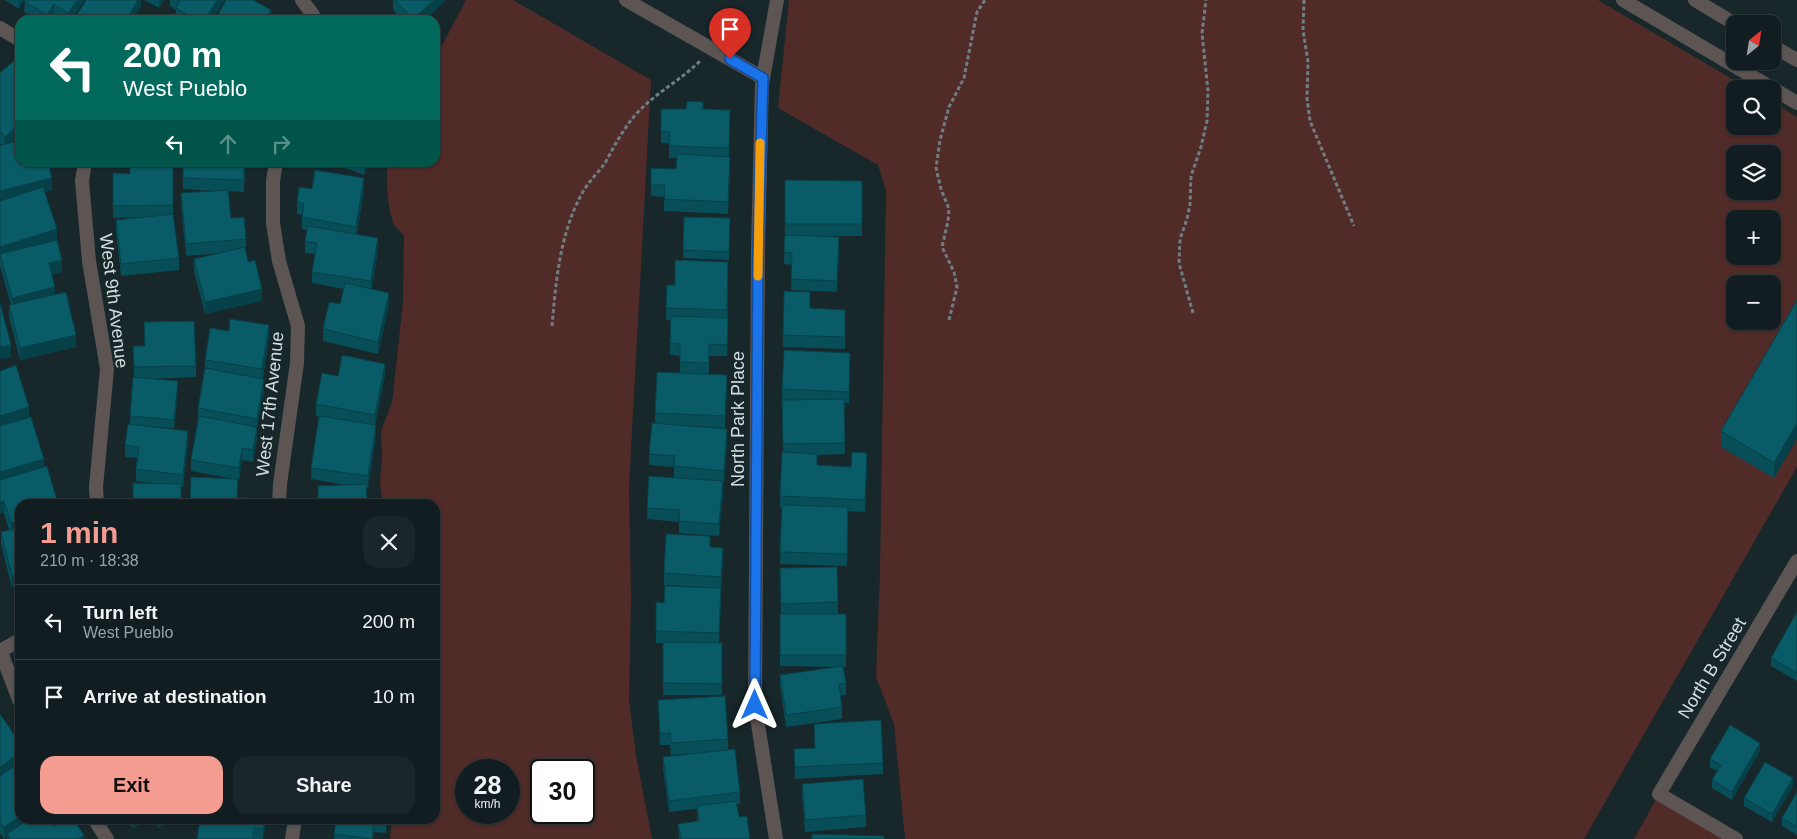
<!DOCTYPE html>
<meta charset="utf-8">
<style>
body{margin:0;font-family:Helvetica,sans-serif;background:#1a2629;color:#f1f3f6;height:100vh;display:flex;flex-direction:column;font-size:19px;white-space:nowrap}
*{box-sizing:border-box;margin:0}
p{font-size:16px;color:#9ca2a5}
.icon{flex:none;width:28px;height:28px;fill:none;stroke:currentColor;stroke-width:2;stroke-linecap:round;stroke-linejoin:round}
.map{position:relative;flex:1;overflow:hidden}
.panel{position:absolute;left:15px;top:499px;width:425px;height:325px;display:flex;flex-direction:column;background:#111d20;border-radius:15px;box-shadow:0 1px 4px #0004,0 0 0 1px #303b3e}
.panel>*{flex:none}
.top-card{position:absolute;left:15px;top:15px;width:425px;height:152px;border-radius:15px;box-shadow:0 1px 4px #0004,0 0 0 1px #303b3e;background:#00695c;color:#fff;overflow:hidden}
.needle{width:32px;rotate:30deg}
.buttons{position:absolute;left:1726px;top:15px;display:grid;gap:10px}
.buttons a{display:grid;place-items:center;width:55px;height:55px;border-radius:10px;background:#111d20;box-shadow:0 1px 4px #0004,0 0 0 1px #303b3e;font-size:25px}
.speed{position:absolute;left:455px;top:759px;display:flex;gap:10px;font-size:25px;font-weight:700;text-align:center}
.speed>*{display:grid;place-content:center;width:65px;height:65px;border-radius:50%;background:#111d20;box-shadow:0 1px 4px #0004,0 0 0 1px #303b3e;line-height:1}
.speed small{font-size:12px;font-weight:400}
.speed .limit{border:2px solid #111;border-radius:8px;background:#fff;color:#111}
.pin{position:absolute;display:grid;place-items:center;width:42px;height:42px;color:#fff;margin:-51px -21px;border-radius:50% 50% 50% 0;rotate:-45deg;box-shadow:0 0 5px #0007}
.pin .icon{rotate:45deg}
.me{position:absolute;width:55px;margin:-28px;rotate:0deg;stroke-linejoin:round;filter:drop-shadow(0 0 4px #0008)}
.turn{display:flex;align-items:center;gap:18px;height:105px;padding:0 25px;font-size:22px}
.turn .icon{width:65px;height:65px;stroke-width:2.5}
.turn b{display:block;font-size:35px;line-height:42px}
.lanes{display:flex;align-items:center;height:48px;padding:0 25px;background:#0003;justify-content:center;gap:25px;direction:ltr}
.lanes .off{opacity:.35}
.round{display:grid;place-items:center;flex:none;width:52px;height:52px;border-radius:15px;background:#1a2629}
.summary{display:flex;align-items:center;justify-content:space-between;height:85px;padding:0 25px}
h1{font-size:30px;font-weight:800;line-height:38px;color:#f59c91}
.action{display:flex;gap:10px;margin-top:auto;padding:10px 25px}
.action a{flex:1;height:58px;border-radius:15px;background:#f59c91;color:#111;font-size:20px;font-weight:800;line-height:58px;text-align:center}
.action a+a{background:#1a2629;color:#f1f3f6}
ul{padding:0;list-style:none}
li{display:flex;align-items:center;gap:15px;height:75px;padding:0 25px;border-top:1px solid #303b3e}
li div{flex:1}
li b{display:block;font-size:19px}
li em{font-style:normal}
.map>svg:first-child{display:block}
.green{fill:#502b27;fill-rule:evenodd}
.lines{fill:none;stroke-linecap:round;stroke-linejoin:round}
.path{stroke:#717e81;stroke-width:3;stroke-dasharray:4 2.5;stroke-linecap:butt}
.minor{stroke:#5d5554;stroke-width:14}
.tertiary{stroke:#5d5554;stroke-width:14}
.wall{fill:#084e59}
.shaded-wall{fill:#064048}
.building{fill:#095b67;stroke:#064048}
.route-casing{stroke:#114b97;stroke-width:12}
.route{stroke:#1a73e8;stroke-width:9}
.slow{stroke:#f59e0b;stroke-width:9}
.labels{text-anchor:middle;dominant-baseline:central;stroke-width:4;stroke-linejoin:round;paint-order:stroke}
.street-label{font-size:18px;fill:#d5dfe1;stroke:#17272a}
</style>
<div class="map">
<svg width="1797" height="839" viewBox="0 0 1797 839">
<rect width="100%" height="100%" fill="#17272a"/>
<path class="green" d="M 466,0 L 513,0 L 651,80 L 629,487 L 631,598 L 629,701 L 636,755 L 652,839 L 390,839 L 392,819 L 435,819 L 435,504 L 383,504 L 380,484 L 382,454 L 381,431 L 392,402 L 403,302 L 404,235 C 401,232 397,229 395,226 C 388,216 385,174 388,163 L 435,162 L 435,59 ZM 466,770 L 509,770 L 509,812 L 466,812 ZM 541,770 L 584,770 L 584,812 L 541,812 Z
M 789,0 L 1598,0 L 1749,89 L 1735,89 L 1735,126 L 1772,126 L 1773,102 L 1797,117 L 1797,467 L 1584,839 L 905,839 L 894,724 L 876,677 L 880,571 L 886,191 L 878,165 L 778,108 ZM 1735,154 L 1772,154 L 1772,191 L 1735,191 ZM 1735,219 L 1772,219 L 1772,256 L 1735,256 ZM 1735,284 L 1772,284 L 1772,321 L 1735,321 Z
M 1659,794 L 1736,839 L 1634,839 Z"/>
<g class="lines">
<path class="path" d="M 1304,0 L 1303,30 L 1308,62 L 1307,98 L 1310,121 L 1354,226
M 1193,313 L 1179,263 L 1180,239 L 1187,219 L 1190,204 L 1191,176 L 1201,147 L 1207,121 L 1208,91 L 1202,33 L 1206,0
M 949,320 L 957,287 L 954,272 L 942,247 L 948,221 L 949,209 L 941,189 L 936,168 L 940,140 L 949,107 L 964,78 L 977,12 L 985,0
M 552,326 C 556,280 560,231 584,190 C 590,180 599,172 605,163 C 615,145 624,127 638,112 C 657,92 681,80 700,61"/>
<path class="minor" d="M 302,0 L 313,15 L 315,20
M 626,0 L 763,78
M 0,28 L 20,40
M 85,162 L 82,181 L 89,261 L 107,369 L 96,487 L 97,504
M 276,162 L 273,181 L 273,223 L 279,261 L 298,326 L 297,363 L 280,484 L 279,504
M 0,650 L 20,702
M 0,651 L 20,640
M 94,819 L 107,839
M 292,839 L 295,819
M 776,839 L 755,705 L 758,249 L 762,84 L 777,0
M 1736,839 L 1659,794 L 1797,561"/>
<path class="tertiary" d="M 1623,0 L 1797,103
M 1695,0 L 1735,24
M 1772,46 L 1797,60"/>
</g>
<path class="wall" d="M 5,0 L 24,0 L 19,9 Z
M 25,0 L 84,0 L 72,20 L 60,20 L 54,16 L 51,20 L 37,20 L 24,12 Z
M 144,0 L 164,0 L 159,8 Z
M 170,0 L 224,0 L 212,20 L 176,20 L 176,10 L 170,6 Z
M 393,0 L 446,0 L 425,20 L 403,20 L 393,10 Z
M 20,59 L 20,135 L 11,143 L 55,162 L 55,165 L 49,167 L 52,190 L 45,192 L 57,240 L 62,272 L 52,274 L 55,295 L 76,347 L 20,360 L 9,317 L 9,305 L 11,305 L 0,266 L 2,145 L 0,143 L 0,73 Z
M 661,109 L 730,110 L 729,157 L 730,169 L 728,214 L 664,211 L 664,197 L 651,196 L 651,185 L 676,169 L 677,158 L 669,158 L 669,143 L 661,143 Z
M 173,162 L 173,214 L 179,258 L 179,270 L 121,276 L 116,232 L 116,220 L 140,217 L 113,218 L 113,173 L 130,174 Z
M 183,162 L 245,162 L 244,192 L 228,191 L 231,218 L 246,239 L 246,251 L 248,262 L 262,301 L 205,314 L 194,271 L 194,259 L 223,253 L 186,256 L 181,205 L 181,193 L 214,191 L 183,189 Z
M 329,162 L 369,162 L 364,175 Z
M 862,181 L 862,236 L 805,236 L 839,249 L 837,292 L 791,290 L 792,265 L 784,264 L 785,224 Z
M 312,189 L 364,190 L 357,234 L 378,249 L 372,289 L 389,305 L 378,354 L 323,341 L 323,329 L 340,304 L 344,289 L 312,283 L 312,272 L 315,254 L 305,253 L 305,241 L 307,230 L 302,229 L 302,215 L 297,214 L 297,202 Z
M 684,217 L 730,218 L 729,260 L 683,258 Z
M 728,262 L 727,356 L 709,356 L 709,374 L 727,387 L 725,428 L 694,426 L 727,441 L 724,483 L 723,482 L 723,493 L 719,536 L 679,533 L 679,522 L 647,519 L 647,508 L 674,478 L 674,467 L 649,465 L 649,454 L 655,423 L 655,413 L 680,373 L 680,356 L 670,355 L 670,320 L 666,320 L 667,285 L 675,285 Z
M 1797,300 L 1774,478 L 1721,447 L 1721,431 Z
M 845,310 L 845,349 L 783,347 L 783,335 Z
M 144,322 L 196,366 L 196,377 L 149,379 L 178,389 L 174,428 L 144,426 L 188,443 L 183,487 L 136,481 L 136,469 L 137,458 L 125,457 L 125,445 L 130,424 L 130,416 L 134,377 L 133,346 L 145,346 Z
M 229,331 L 269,337 L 263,379 L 264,391 L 257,428 L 257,439 L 253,462 L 242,460 L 239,480 L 238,479 L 190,504 L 234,479 L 191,471 L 191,460 L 198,417 L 198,408 L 205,370 L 205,360 Z
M 850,365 L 849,403 L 844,403 L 845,454 L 817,455 L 817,465 L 851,467 L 867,465 L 865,512 L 848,511 L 847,566 L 780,564 L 782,508 L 780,508 L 780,496 L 783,453 L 782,389 Z
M 0,371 L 20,504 L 20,586 L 12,588 L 1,544 L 1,532 L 9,530 L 4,513 Z
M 385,375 L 375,425 L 376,437 L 368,488 L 366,488 L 367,504 L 318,504 L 318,486 L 345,485 L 311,479 L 311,468 L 321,417 L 316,416 L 316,404 L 338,376 Z
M 710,547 L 723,560 L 721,588 L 664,585 L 664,573 Z
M 780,568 L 838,602 L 838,614 L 846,614 L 846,667 L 843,667 L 846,683 L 846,695 L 840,696 L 842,707 L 842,719 L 786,727 L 780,686 L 780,675 L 837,667 L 780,666 L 780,614 L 781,614 Z
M 721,600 L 719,643 L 722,643 L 722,695 L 663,695 L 663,643 L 656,643 L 656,631 L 664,603 Z
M 1797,612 L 1797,681 L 1771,666 L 1771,658 Z
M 658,700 L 728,739 L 728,749 L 740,792 L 740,804 L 737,804 L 739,817 L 750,839 L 679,839 L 678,824 L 697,822 L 697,809 L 669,812 L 663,769 L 663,757 L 695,753 L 671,755 L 670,745 L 660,745 Z
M 0,714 L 20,819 L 54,826 L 84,839 L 7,839 L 7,837 L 4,839 L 0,833 Z
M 814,724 L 883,763 L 883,774 L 795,779 L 794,749 L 815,748 Z
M 1760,751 L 1732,800 L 1712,788 L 1712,780 L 1717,771 L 1710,767 L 1710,759 Z
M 802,784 L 866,815 L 866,827 L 805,832 L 802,795 Z
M 1793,786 L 1772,822 L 1744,806 L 1744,798 Z
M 1797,792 L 1797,835 L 1782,826 L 1782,818 Z
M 125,819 L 149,819 L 133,829 Z
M 152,819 L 173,819 L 159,828 Z
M 200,819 L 266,819 L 263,839 L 197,839 Z
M 325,819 L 387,819 L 386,833 L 374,832 L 374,839 L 334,839 L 336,820 Z"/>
<path class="shaded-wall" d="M 19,0 L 24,0 L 19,9 Z
M 77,0 L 84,0 L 72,20 L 68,20 L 68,13 Z
M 138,0 L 141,0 L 141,6 L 133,20 L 126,20 Z
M 159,0 L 164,0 L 159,8 Z
M 217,0 L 224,0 L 212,20 L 205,20 Z
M 434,0 L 446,0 L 425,20 L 413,20 Z
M 54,4 L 54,16 L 51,20 L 47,20 L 47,15 Z
M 271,10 L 271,20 L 265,20 Z
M 20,123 L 20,135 L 5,148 L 5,137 Z
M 730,157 L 730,169 L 728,214 L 728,202 Z
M 46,162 L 55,162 L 55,165 L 46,167 Z
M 365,162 L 369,162 L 364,175 Z
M 52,178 L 52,190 L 0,202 L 0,191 Z
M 364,178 L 364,190 L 356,239 L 356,227 Z
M 57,229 L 57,241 L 0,254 L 0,258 L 0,247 Z
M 378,238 L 378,249 L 371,293 L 371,281 Z
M 62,260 L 62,272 L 49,275 L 49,263 Z
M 55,287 L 55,298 L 12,310 L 12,298 Z
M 262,289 L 262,301 L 205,314 L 205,302 Z
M 389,293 L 389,305 L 378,354 L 378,342 Z
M 269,325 L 269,337 L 262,380 L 262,369 Z
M 76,335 L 76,347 L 20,360 L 20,348 Z
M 11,345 L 11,357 L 0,359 L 0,347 Z
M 385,364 L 385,375 L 375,427 L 375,415 Z
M 727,375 L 727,387 L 725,428 L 725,416 Z
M 264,379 L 264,391 L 257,428 L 257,439 L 253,462 L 253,450 L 257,430 L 257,419 Z
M 178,381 L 178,389 L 174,428 L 174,420 Z
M 29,407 L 29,419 L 0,428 L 0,416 Z
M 1797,423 L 1797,439 L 1774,478 L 1774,463 Z
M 376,425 L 376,437 L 368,488 L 368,476 Z
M 727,429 L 727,441 L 724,483 L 724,471 Z
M 188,431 L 188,443 L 183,487 L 183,475 Z
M 242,448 L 242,460 L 239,480 L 239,468 Z
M 867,453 L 867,465 L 865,512 L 865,500 Z
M 44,459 L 44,471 L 0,483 L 0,472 Z
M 723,481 L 723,493 L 719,536 L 719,524 Z
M 4,501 L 4,513 L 0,514 L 0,502 Z
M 20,521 L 20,532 L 11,535 L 11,523 Z
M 20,575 L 20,586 L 12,588 L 12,576 Z
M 1760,743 L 1760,751 L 1732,800 L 1732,792 Z
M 20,753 L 20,765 L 0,778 L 0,767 Z
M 1793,778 L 1793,786 L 1772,822 L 1772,814 Z
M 20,816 L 20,819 L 32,819 L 7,834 L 7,837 L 4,839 L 4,827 Z
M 137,819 L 149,819 L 133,829 L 133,821 Z
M 161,819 L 173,819 L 159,828 L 159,820 Z
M 264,819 L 266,819 L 263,839 L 263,829 Z
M 386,819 L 387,819 L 386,833 Z
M 374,820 L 374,839 L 372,839 Z
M 84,835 L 84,839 L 78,839 Z"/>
<path class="building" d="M 25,0 L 77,0 L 68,13 L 54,4 L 47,15 L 24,1 Z
M 86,0 L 138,0 L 126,20 L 74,20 Z
M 179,0 L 217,0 L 205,20 L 196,20 L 176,8 L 180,1 Z
M 226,0 L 253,0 L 271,10 L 265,20 L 215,20 Z
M 395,0 L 434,0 L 413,19 Z
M 167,16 L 169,20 L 161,20 Z
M 18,57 L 20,59 L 20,123 L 5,137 L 0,131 L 0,73 Z
M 687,101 L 703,102 L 703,109 L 730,110 L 729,148 L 669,146 L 670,132 L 661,131 L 661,109 L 686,109 Z
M 20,141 L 20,162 L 48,162 L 52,178 L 0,191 L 0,145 Z
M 677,154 L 730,157 L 728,202 L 664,199 L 665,185 L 651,185 L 651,168 L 676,169 Z
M 130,162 L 173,162 L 173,205 L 113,206 L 113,173 L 130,174 Z
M 183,162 L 244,162 L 244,180 L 183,178 Z
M 315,170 L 364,178 L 356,227 L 302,217 L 304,204 L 297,202 L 299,187 L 312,189 Z
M 785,180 L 862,181 L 862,224 L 785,224 Z
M 43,187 L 57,229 L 0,247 L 0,201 Z
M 228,190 L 231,218 L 244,217 L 246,239 L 186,244 L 181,193 Z
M 173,214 L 179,258 L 121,264 L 116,220 Z
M 684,217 L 730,218 L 729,252 L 683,250 Z
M 308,226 L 378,238 L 371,281 L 312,272 L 317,243 L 305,241 Z
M 785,235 L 839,237 L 837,281 L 791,279 L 792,253 L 784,252 Z
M 57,240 L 62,260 L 49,263 L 55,287 L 12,298 L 0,254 Z
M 245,247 L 248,262 L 255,260 L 262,289 L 205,302 L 194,259 Z
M 675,260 L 728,262 L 727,310 L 666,308 L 667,285 L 675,285 Z
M 345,283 L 389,293 L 378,342 L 323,329 L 329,302 L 340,304 Z
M 784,291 L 810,292 L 810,308 L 845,310 L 845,337 L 783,335 Z
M 66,292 L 76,335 L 20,348 L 9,305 Z
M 1797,300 L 1797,423 L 1774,463 L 1721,431 Z
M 0,302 L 11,345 L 0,347 Z
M 671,316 L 728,318 L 727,345 L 709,344 L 709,363 L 680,362 L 680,344 L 670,343 Z
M 230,319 L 269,325 L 262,369 L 205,360 L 210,328 L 229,331 Z
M 194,321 L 196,366 L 134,367 L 133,346 L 145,346 L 144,322 Z
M 784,350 L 850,353 L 849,392 L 782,389 Z
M 342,355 L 385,364 L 375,415 L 316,404 L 322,373 L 338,376 Z
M 16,365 L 29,407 L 0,416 L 0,371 Z
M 205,368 L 264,379 L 257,419 L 198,408 Z
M 657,372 L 727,375 L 725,416 L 655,413 Z
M 133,377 L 178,381 L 174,420 L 130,416 Z
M 844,399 L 845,443 L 783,444 L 782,400 Z
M 199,416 L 257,427 L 253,450 L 242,448 L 239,468 L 191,460 Z
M 319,416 L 376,425 L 368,476 L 311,468 Z
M 31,417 L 44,459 L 0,472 L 0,426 Z
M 652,423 L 727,429 L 724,471 L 674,466 L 675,456 L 649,454 Z
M 128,424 L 188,431 L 183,475 L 136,469 L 139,447 L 125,445 Z
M 782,452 L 817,454 L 817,465 L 851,467 L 852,452 L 867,453 L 865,500 L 780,496 Z
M 47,466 L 58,504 L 20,504 L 20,521 L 11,523 L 4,501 L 0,502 L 0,480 Z
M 649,476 L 723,481 L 719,524 L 679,521 L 680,510 L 647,508 Z
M 191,477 L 238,479 L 237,498 L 250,498 L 250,504 L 190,504 Z
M 133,483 L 181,484 L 181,504 L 133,504 Z
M 366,484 L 367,504 L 318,504 L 318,486 Z
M 782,505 L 848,507 L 847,554 L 780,552 Z
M 20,528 L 20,575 L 12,576 L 1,532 Z
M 666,534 L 710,536 L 710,547 L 723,548 L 721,577 L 664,573 Z
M 837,567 L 838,602 L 781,604 L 780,568 Z
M 665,586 L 721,588 L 719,633 L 656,631 L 656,602 L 664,603 Z
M 1797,612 L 1797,673 L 1771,658 Z
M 780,614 L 846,614 L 846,655 L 780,655 Z
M 663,642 L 722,643 L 722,684 L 663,683 Z
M 843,666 L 846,683 L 839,684 L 842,707 L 786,715 L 780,675 Z
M 725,696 L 728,739 L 671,743 L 670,733 L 660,734 L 658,700 Z
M 0,714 L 20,743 L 20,753 L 0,767 Z
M 881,720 L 883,763 L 795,767 L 794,749 L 815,748 L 814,724 Z
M 1730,725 L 1760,743 L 1732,792 L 1712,780 L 1721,765 L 1710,759 Z
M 735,749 L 740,792 L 669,801 L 663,757 Z
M 20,762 L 20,816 L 4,827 L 0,822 L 0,776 Z
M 1765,762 L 1793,778 L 1772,814 L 1744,798 Z
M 863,779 L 866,815 L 805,820 L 802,784 Z
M 1797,792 L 1797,827 L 1782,818 Z
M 736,801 L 739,817 L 747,816 L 750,839 L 681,839 L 678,824 L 699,821 L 697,806 Z
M 29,819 L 49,819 L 54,826 L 65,819 L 73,819 L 84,835 L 78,839 L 10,839 L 7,834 Z
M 131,819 L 137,819 L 133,821 Z
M 200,819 L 264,819 L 263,829 L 254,828 L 253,839 L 197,839 Z
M 336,819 L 386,819 L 386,821 L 374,820 L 372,839 L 334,834 Z
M 812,834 L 884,836 L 884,839 L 812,839 Z"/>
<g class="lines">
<g class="route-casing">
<path id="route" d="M 730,59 L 763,78 L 758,249 L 755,705"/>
</g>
<use href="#route" class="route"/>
<path class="slow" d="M 758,276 L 760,143"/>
</g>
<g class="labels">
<g class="street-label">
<text transform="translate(114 301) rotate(83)">West 9th Avenue</text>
<text transform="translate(270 404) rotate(-84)">West 17th Avenue</text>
<text transform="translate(738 419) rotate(-90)">North Park Place</text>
<text transform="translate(1712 668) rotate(-59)">North B Street</text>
</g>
</g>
</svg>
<div class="buttons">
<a><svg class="needle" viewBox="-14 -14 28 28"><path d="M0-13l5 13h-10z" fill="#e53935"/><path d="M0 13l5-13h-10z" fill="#9ca2a5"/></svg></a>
<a><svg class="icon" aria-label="search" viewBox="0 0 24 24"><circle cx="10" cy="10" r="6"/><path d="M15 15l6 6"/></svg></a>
<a><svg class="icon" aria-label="layers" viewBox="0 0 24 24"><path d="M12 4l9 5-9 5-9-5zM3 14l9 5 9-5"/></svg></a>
<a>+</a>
<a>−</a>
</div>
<div class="speed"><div>28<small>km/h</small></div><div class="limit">30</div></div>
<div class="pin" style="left:730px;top:59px;background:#d93025"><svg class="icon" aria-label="arrive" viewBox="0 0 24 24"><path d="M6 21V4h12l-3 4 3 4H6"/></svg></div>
<svg class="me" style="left:755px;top:705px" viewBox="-20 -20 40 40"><path d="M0-17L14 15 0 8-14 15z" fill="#1a73e8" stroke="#fff" stroke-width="4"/></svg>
<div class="top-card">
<div class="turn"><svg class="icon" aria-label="left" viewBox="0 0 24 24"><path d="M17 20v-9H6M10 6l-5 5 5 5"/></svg><div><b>200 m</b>West Pueblo</div></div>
<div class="lanes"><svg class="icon" aria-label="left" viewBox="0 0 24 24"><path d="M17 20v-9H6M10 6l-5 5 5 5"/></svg><svg class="icon off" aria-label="ahead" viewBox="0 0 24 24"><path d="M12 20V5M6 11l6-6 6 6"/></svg><svg class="icon off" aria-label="right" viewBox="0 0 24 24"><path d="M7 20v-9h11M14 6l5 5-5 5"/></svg></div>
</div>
<section class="panel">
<div class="summary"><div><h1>1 min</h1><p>210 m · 18:38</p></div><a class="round"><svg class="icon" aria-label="close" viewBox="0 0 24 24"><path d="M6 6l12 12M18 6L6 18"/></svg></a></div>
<ul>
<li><svg class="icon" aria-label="left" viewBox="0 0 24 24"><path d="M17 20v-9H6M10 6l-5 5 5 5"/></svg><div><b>Turn left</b><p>West Pueblo</p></div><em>200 m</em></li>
<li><svg class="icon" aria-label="arrive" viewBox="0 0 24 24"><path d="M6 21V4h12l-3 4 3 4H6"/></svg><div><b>Arrive at destination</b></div><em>10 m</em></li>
</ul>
<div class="action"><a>Exit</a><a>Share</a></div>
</section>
</div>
